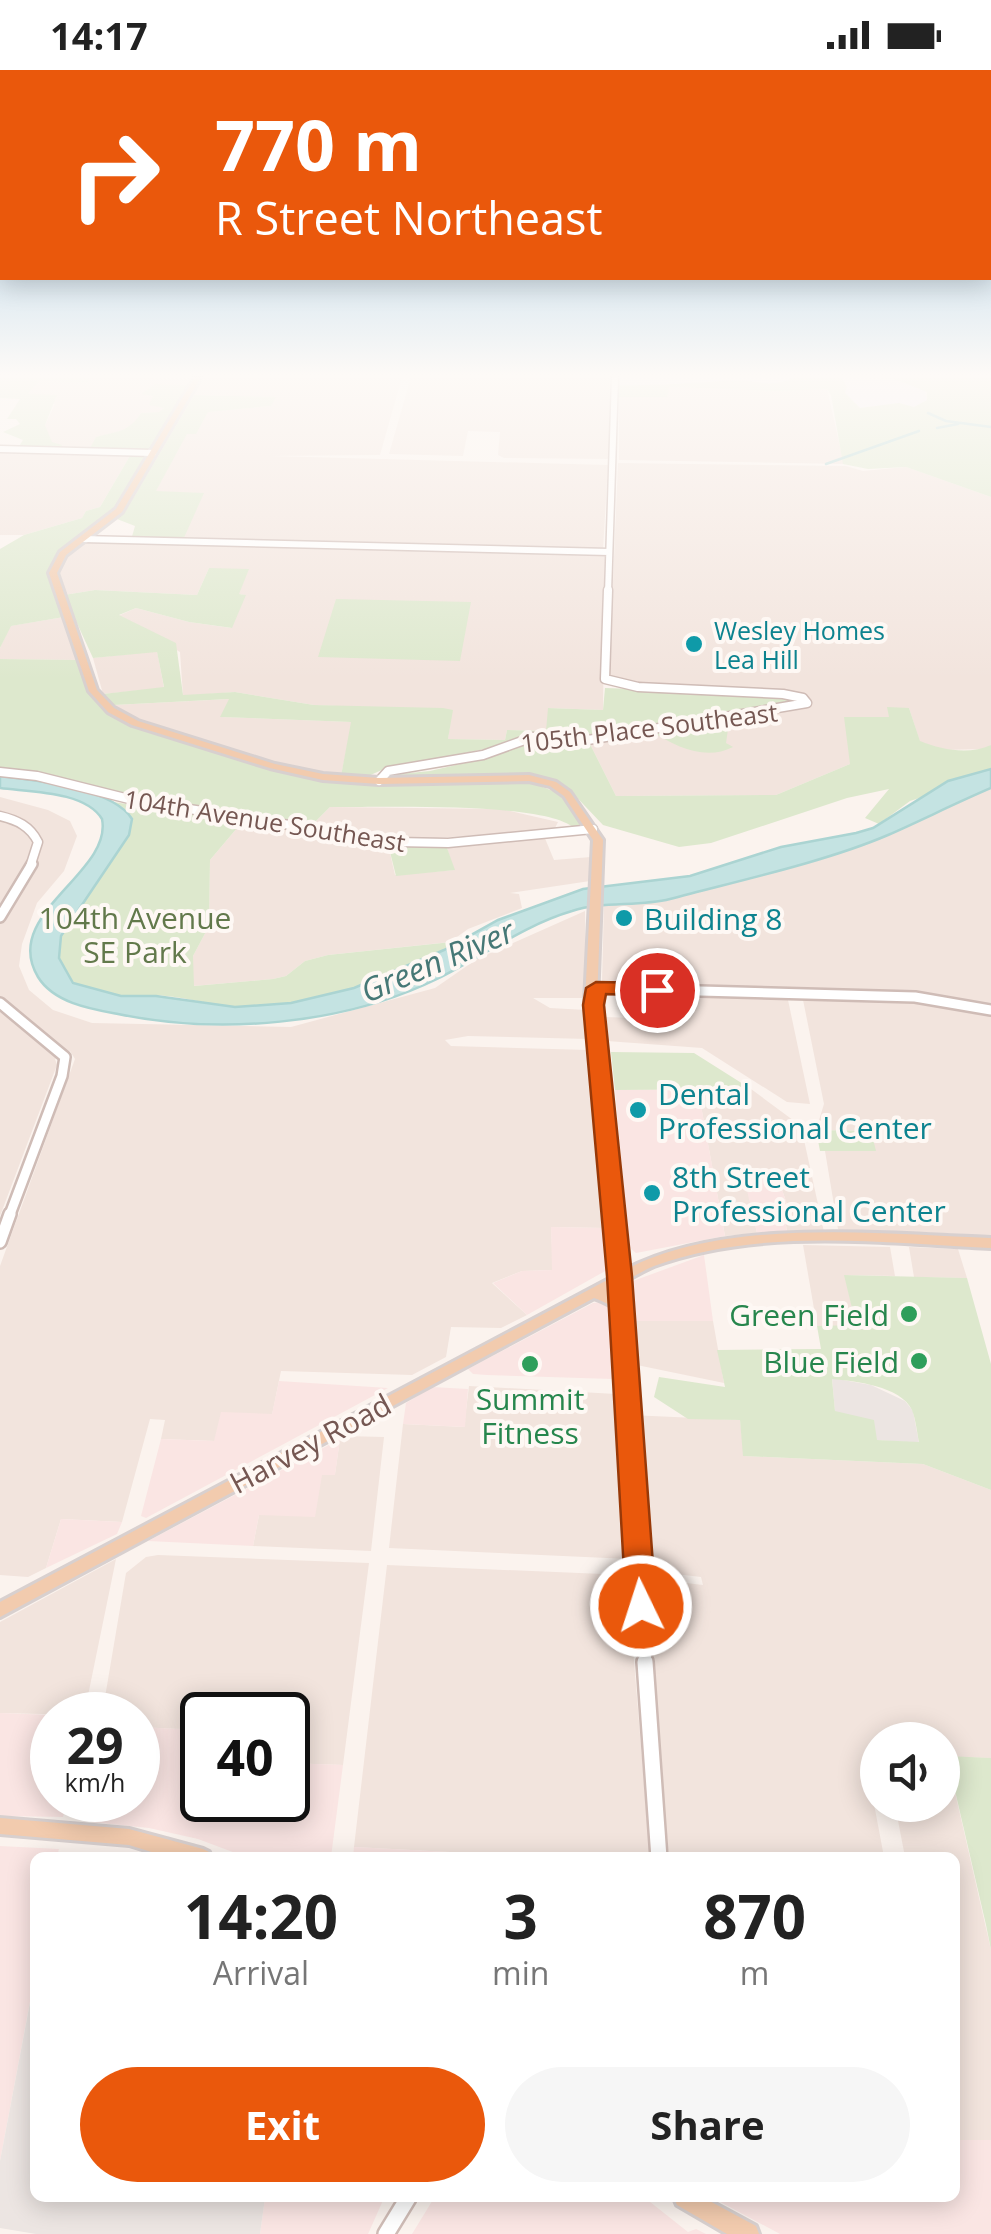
<!DOCTYPE html>
<style>
body{margin:0;font-family:"Open Sans",sans-serif;background:#f6f6f6;color:#222;height:100vh;display:flex;flex-direction:column;font-size:38px;white-space:nowrap}
*{box-sizing:border-box;margin:0}
p{font-size:32px;color:#767676}
.icon{flex:none;width:55px;height:55px;fill:none;stroke:currentColor;stroke-width:2;stroke-linecap:round;stroke-linejoin:round}
.map{position:relative;flex:1;overflow:hidden}
.sheet{position:absolute;left:30px;top:1782px;width:930px;height:350px;display:flex;flex-direction:column;background:#fff;border-radius:15px;box-shadow:0 5px 25px #0003}
.sheet>*{flex:none}
.hud{position:absolute;left:0px;top:0px;width:992px;height:210px;box-shadow:0 5px 25px #0003;background:#ea580c;color:#fff;overflow:hidden}
.buttons{position:absolute;left:860px;top:1652px;display:grid;gap:20px}
.buttons a{display:grid;place-items:center;width:100px;height:100px;border-radius:50%;background:#fff;box-shadow:0 5px 25px #0003;font-size:50px}
.speed{position:absolute;left:30px;top:1622px;display:flex;gap:20px;font-size:50px;font-weight:700;text-align:center}
.speed>*{display:grid;place-content:center;width:130px;height:130px;border-radius:50%;background:#fff;box-shadow:0 5px 25px #0003;line-height:1}
.speed small{font-size:25px;font-weight:400}
.speed .limit{border:5px solid #111;border-radius:15px;background:#fff;color:#111}
.pin{position:absolute;display:grid;place-items:center;width:85px;height:85px;color:#fff;margin:-42px;border:5px solid #fff;border-radius:50%;box-shadow:0 2px 10px #0007}
.me{position:absolute;width:110px;margin:-55px;rotate:356deg;stroke-linejoin:round;filter:drop-shadow(0 0 8px #0008)}
.turn{display:flex;align-items:center;gap:35px;height:210px;padding:0 50px;font-size:45px}
.turn .icon{width:130px;height:130px;stroke-width:2.5}
.turn b{display:block;font-size:70px;line-height:85px}
.eta{display:flex;justify-content:space-evenly;align-items:center;height:170px;text-align:center}
.eta b{font-size:60px;font-weight:700;line-height:70px}
.action{display:flex;gap:20px;margin-top:auto;padding:20px 50px}
.action a{flex:1;height:115px;border-radius:60px;background:#ea580c;color:#fff;font-size:40px;font-weight:700;line-height:115px;text-align:center}
.action a+a{background:#f6f6f6;color:#222}
.status{display:flex;justify-content:space-between;align-items:center;height:70px;padding:0 50px;background:#fff;direction:ltr}
.status svg{height:28px;fill:currentColor}
.map>svg:first-child{display:block}
.residential{fill:#f2e4dd}
.commercial{fill:#fae5e3}
.industrial{fill:#ece5e2}
.education{fill:#f0eaf8}
.green{fill:#dde8cd;fill-rule:evenodd}
.water{fill:#c4e3e2;stroke:#abd4d2;stroke-width:2.5}
.lines{fill:none;stroke-linecap:round;stroke-linejoin:round}
.stream{stroke:#abd4d2;stroke-width:2.5}
.minor-far4-casing{stroke:#cfbcb6;stroke-width:9}
.minor-far3-casing{stroke:#cfbcb6;stroke-width:11}
.minor-far2-casing{stroke:#cfbcb6;stroke-width:14}
.minor-far1-casing{stroke:#cfbcb6;stroke-width:16}
.minor-casing{stroke:#cfbcb6;stroke-width:20}
.major-casing{stroke:#d8d0cf;stroke-width:6}
.minor-far4{stroke:#fff;stroke-width:6}
.minor-far3{stroke:#fff;stroke-width:8}
.minor-far2{stroke:#fff;stroke-width:9}
.minor-far1{stroke:#fff;stroke-width:11}
.minor{stroke:#fff;stroke-width:15}
.major{fill:#f2cbae;fill-rule:evenodd}
.route{fill:#ea580c;stroke:#983908;stroke-width:2.5}
.culture-dot{fill:#0f9aa8;stroke:#fef8f4;stroke-width:4}
.leisure-dot{fill:#2e9e5b;stroke:#fef8f4;stroke-width:4}
.labels{text-anchor:middle;dominant-baseline:central;stroke-width:8;stroke-linejoin:round;paint-order:stroke}
.far-culture-label{font-size:25px;fill:#0d838f;stroke:#fef8f4;text-anchor:start}
.far-street-label{font-size:25px;fill:#755752;stroke:#fef8f4}
.park-label{font-size:30px;fill:#62794b;stroke:#fef8f4}
.culture-label{font-size:30px;fill:#0d838f;stroke:#fef8f4;text-anchor:start}
.leisure-label{font-size:30px;fill:#27864d;stroke:#fef8f4;text-anchor:end}
.street-label{font-size:30px;fill:#755752;stroke:#fef8f4}
.water-label{font-size:32px;font-style:italic;fill:#467876;stroke:#fef8f4}
</style>
<div class="status"><b>14:17</b><svg viewBox="0 0 49 12"><path d="M0 12V9h3v3zM5 12V6h3v6zM10 12V3h3v9zM15 12V0h3v12zM26 1h20v11H26zM47 4h2v5h-2z"/></svg></div>
<div class="map">
<svg width="991" height="2164" viewBox="0 0 991 2164">
<rect width="100%" height="100%" fill="#fbf3ee"/>
<path class="residential" d="M 91,307 L 194,309 L 190,315 L 155,314 L 154,326 L 165,337 L 159,342 L 141,343 L 132,358 L 97,367 L 89,380 L 53,379 L 45,355 L 55,334 L 27,325 L 39,311 L 88,312 Z
M 204,307 L 402,307 L 380,385 L 271,386 L 608,395 L 603,480 L 183,470 L 155,422 L 187,363 L 196,363 L 208,342 L 271,336 L 274,327 L 194,325 Z
M 411,307 L 610,307 L 609,389 L 504,388 L 498,385 L 500,362 L 468,361 L 463,386 L 389,384 Z
M 668,317 L 776,321 L 827,319 L 844,394 L 619,390 L 619,327 L 667,327 Z
M 0,381 L 131,384 L 100,437 L 86,441 L 82,448 L 24,465 L 0,465 Z
M 618,393 L 846,396 L 863,401 L 906,397 L 991,427 L 991,675 L 985,679 L 943,680 L 920,672 L 909,638 L 888,638 L 890,647 L 850,694 L 776,725 L 616,726 L 588,670 L 804,639 L 811,633 L 798,625 L 715,617 L 632,616 L 609,607 Z
M 86,471 L 605,485 L 603,640 L 549,638 L 547,661 L 507,660 L 505,670 L 448,669 L 452,641 L 314,635 L 235,622 L 183,626 L 180,582 L 118,546 L 136,538 L 189,552 L 231,558 L 245,525 L 239,524 L 209,498 L 197,525 L 95,520 L 64,525 L 58,501 L 65,488 Z
M 64,547 L 81,590 L 0,589 L 0,578 L 10,556 Z
M 157,581 L 164,618 L 103,624 L 93,588 Z
M 230,629 L 221,647 L 352,652 L 341,706 L 307,701 L 142,653 L 114,635 Z
M 991,718 L 991,1168 L 843,1163 L 838,1159 L 825,1081 L 875,1081 L 871,1061 L 816,1060 L 824,1034 L 801,920 L 602,912 L 604,835 L 664,830 L 862,774 Z
M 0,727 L 48,740 L 70,751 L 77,766 L 64,801 L 37,833 L 22,874 L 19,896 L 29,920 L 53,940 L 92,953 L 291,957 L 435,918 L 477,889 L 585,841 L 586,928 L 533,928 L 550,938 L 586,940 L 589,969 L 468,966 L 445,970 L 451,976 L 588,980 L 604,1158 L 551,1157 L 553,1200 L 522,1201 L 492,1213 L 527,1245 L 501,1258 L 451,1257 L 446,1287 L 412,1305 L 281,1301 L 272,1345 L 215,1371 L 161,1369 L 165,1350 L 150,1349 L 122,1452 L 61,1449 L 46,1498 L 28,1507 L 0,1505 L 0,1196 L 75,989 L 70,981 L 55,989 L 57,995 L 0,1146 Z
M 330,737 L 501,739 L 558,752 L 554,760 L 406,770 L 311,756 Z
M 243,751 L 388,774 L 395,805 L 454,800 L 446,775 L 544,766 L 554,790 L 591,787 L 590,811 L 510,823 L 519,824 L 522,838 L 468,859 L 450,872 L 328,885 L 305,891 L 286,906 L 273,909 L 193,916 L 193,886 L 209,856 L 210,790 Z
M 631,924 L 788,930 L 810,1034 L 787,1032 L 702,978 L 607,971 L 605,947 L 632,948 Z
M 751,1019 L 801,1056 L 824,1162 L 787,1161 L 784,1144 L 790,1143 L 778,1108 L 745,1108 L 757,1163 L 725,1166 L 698,1020 Z
M 803,1175 L 890,1177 L 895,1206 L 845,1205 L 856,1256 L 817,1256 Z
M 909,1177 L 958,1179 L 967,1208 L 914,1207 Z
M 635,1251 L 713,1251 L 724,1313 L 632,1294 Z
M 469,1316 L 616,1324 L 629,1489 L 389,1478 L 403,1354 L 464,1357 Z
M 630,1345 L 740,1350 L 744,1386 L 923,1394 L 991,1420 L 991,1688 L 947,1687 L 991,1880 L 991,2070 L 955,2070 L 955,1788 L 905,1787 L 895,1735 L 942,1735 L 942,1670 L 878,1670 L 877,1733 L 874,1734 L 884,1787 L 669,1787 L 643,1513 L 645,1508 L 703,1515 L 701,1507 L 642,1500 Z
M 344,1366 L 384,1367 L 371,1481 L 253,1476 L 259,1445 L 322,1404 L 335,1404 L 340,1369 Z
M 158,1485 L 369,1493 L 343,1695 L 288,1693 L 288,1645 L 202,1645 L 202,1660 L 138,1657 L 138,1645 L 102,1645 L 126,1503 L 146,1487 Z
M 116,1489 L 84,1645 L 0,1643 L 0,1552 Z
M 387,1495 L 627,1505 L 650,1787 L 489,1788 L 488,1784 L 354,1777 Z"/>
<path class="commercial" d="M 698,1019 L 725,1166 L 636,1183 L 629,1177 L 615,1020 Z
M 778,1107 L 790,1144 L 784,1145 L 787,1161 L 757,1163 L 744,1108 Z
M 551,1157 L 604,1158 L 607,1200 L 527,1245 L 493,1213 L 522,1201 L 552,1200 Z
M 704,1185 L 713,1251 L 635,1251 L 633,1211 Z
M 604,1232 L 609,1239 L 613,1309 L 487,1305 L 473,1304 L 468,1299 L 593,1233 Z
M 279,1311 L 388,1318 L 146,1448 L 141,1446 L 161,1369 L 214,1371 L 221,1342 L 272,1344 Z
M 432,1317 L 468,1319 L 465,1357 L 403,1354 L 406,1333 Z
M 340,1369 L 335,1405 L 322,1405 L 315,1447 L 259,1445 L 253,1476 L 148,1471 Z
M 61,1449 L 122,1452 L 117,1464 L 46,1498 Z
M 0,1643 L 52,1645 L 52,1730 L 67,1730 L 63,1747 L 0,1746 Z
M 138,1657 L 202,1660 L 202,1730 L 288,1730 L 288,1693 L 343,1695 L 331,1787 L 246,1787 L 198,1769 L 149,1758 L 91,1752 L 87,1743 L 88,1730 L 138,1730 Z
M 0,1776 L 59,1779 L 57,1787 L 35,1788 L 35,1905 L 0,2091 Z
M 354,1777 L 489,1784 L 489,1787 L 353,1787 Z
M 955,2070 L 991,2070 L 991,2164 L 780,2164 L 713,2128 L 955,2128 Z
M 265,2128 L 384,2128 L 368,2164 L 260,2164 Z
M 434,2128 L 645,2128 L 688,2162 L 696,2159 L 706,2164 L 412,2164 Z"/>
<path class="industrial" d="M 832,1308 L 871,1315 L 905,1331 L 913,1341 L 919,1373 L 877,1370 L 835,1341 Z
M 35,1906 L 35,2128 L 265,2128 L 260,2164 L 36,2164 L 0,2158 L 0,2091 Z"/>
<path class="education" d="M 616,307 L 794,307 L 775,315 L 733,310 L 661,316 L 614,315 Z
M 841,307 L 897,310 L 925,320 L 927,330 L 914,337 L 899,333 L 860,338 L 845,323 L 847,317 Z"/>
<path class="green" d="M 0,307 L 91,307 L 88,312 L 39,311 L 28,324 L 57,325 L 45,355 L 52,372 L 62,375 L 60,378 L 18,378 L 23,370 L 3,362 L 20,354 L 16,349 L 7,349 L 20,329 L 0,328 Z
M 794,307 L 841,307 L 847,317 L 845,323 L 860,338 L 899,333 L 914,337 L 927,330 L 927,322 L 897,310 L 874,307 L 991,307 L 991,427 L 906,397 L 868,399 L 843,394 L 831,325 L 827,319 L 776,321 L 669,317 L 667,327 L 614,327 L 614,315 C 654,316 695,313 733,310 C 758,309 767,320 794,307 Z
M 155,314 L 190,315 L 149,380 L 89,380 L 96,367 C 117,361 128,363 141,343 L 159,342 L 164,338 L 149,335 L 153,326 L 141,324 Z
M 194,325 L 276,327 L 271,336 L 208,342 L 196,364 L 187,364 L 156,421 L 204,423 L 183,470 L 131,470 L 135,456 L 117,449 L 128,437 Z
M 131,384 L 148,385 C 137,404 126,430 111,445 C 65,491 33,468 64,547 L 11,556 L 0,578 L 0,479 L 24,465 L 82,448 L 86,441 L 100,437 Z
M 209,498 L 249,499 L 239,524 L 246,525 L 232,558 L 189,552 L 136,538 L 119,545 L 176,573 L 183,625 L 235,622 L 314,635 L 443,638 L 453,640 L 448,669 L 505,670 L 507,660 L 546,661 L 548,638 L 603,640 L 605,618 L 725,622 L 798,631 L 585,668 L 555,665 L 384,699 L 366,707 L 341,706 L 351,652 L 220,647 L 229,629 L 114,635 L 105,631 L 103,624 L 164,617 L 157,582 L 93,588 L 64,525 L 95,520 L 197,525 Z
M 336,529 L 471,532 L 460,591 L 318,587 Z
M 0,589 L 81,590 C 88,618 95,636 120,650 L 301,706 L 337,711 L 530,712 L 558,723 L 584,755 L 574,758 C 543,731 378,738 330,737 L 311,756 L 116,726 L 0,700 Z
M 887,637 L 909,638 L 920,671 C 942,680 969,685 991,675 L 991,705 L 910,731 L 879,754 L 865,748 L 889,719 L 847,728 L 711,773 L 679,777 L 603,755 L 565,715 L 539,705 L 405,708 L 389,705 L 430,701 L 495,686 L 537,670 L 589,672 L 616,726 L 776,725 L 850,694 L 844,647 L 889,647 Z
M 721,652 L 728,659 L 726,673 L 733,677 C 706,691 676,677 653,662 Z
M 113,732 L 243,751 L 210,790 L 209,856 L 193,886 L 194,916 L 273,909 L 286,906 L 305,891 L 328,885 L 461,871 C 396,906 317,939 242,937 C 211,936 181,925 150,925 C 116,926 61,929 59,882 C 57,853 112,791 129,765 L 132,749 Z
M 388,774 L 446,775 L 455,800 L 396,806 Z
M 611,982 L 694,983 L 751,1019 L 615,1020 Z
M 816,1060 L 871,1061 L 876,1081 L 820,1081 Z
M 844,1205 L 967,1208 L 991,1294 L 991,1420 L 923,1394 L 743,1386 L 740,1350 L 688,1349 L 654,1327 L 659,1307 L 725,1317 L 717,1280 L 821,1279 L 817,1256 L 856,1255 ZM 832,1309 C 854,1311 901,1316 912,1340 C 916,1350 917,1363 919,1372 L 877,1370 L 874,1350 L 835,1341 Z
M 947,1686 L 991,1688 L 991,1880 L 986,1855 Z"/>
<path class="water" d="M 991,699 L 991,718 C 956,733 922,750 888,765 C 825,792 737,811 670,829 C 638,837 603,831 572,841 C 524,855 482,887 437,909 C 343,955 219,965 118,944 C 91,939 54,933 38,907 C 0,844 113,803 102,749 C 85,721 30,722 0,718 L 0,706 C 34,710 113,718 132,749 L 129,765 L 61,866 L 59,888 L 73,913 L 121,926 L 156,926 L 235,937 L 291,933 L 354,918 L 444,880 L 498,850 L 583,819 L 690,806 L 781,777 L 856,763 L 873,758 L 948,711 Z"/>
<g class="lines">
<path class="stream" d="M 928,343 L 946,351 L 991,357
M 937,358 L 958,354
M 826,394 L 919,361"/>
<g class="minor-far4-casing">
<path id="minor-far4" d="M 0,379 L 153,383
M 83,469 L 609,482
M 608,523 L 615,307"/>
</g>
<g class="minor-far3-casing">
<path id="minor-far3" d="M 608,520 L 605,609 L 638,617 L 783,624 L 803,628 L 807,633
M 0,702 L 37,706 L 133,730 L 396,772 L 448,773 L 593,759
M 379,711 L 388,701 L 483,685 L 533,667 L 588,670 L 807,633
M 0,746 C 17,750 30,756 38,772 L 30,797"/>
</g>
<g class="minor-far2-casing">
<path id="minor-far2" d="M 0,847 L 32,794
M 591,918 L 915,927 L 991,940
M 0,933 L 65,987 L 62,1006 L 9,1147"/>
</g>
<g class="minor-far1-casing">
<path id="minor-far1" d="M 0,1172 L 10,1144
M 619,1206 L 646,1594"/>
</g>
<g class="minor-casing">
<path id="minor" d="M 645,1592 L 659,1788
M 386,2164 L 408,2128"/>
</g>
<g class="major-casing">
<path id="major" d="M 195,307 L 201,307 L 122,442 L 66,485 L 57,503 L 97,620 L 114,638 L 138,651 L 275,694 L 323,704 L 379,708 L 529,705 L 556,712 L 570,722 L 603,770 L 597,932 L 625,1200 C 725,1147 881,1164 991,1168 L 991,1178 C 881,1173 760,1157 654,1196 C 638,1203 622,1213 607,1222 C 615,1223 624,1228 628,1235 L 626,1238 C 616,1241 605,1231 594,1228 L 0,1547 L 0,1532 L 613,1207 L 585,932 L 593,770 L 564,726 L 550,716 L 529,711 L 379,714 L 323,710 L 270,698 L 132,655 L 108,642 L 89,621 L 49,503 L 60,482 L 116,439 Z
M 0,1748 L 129,1759 L 203,1779 L 209,1782 L 212,1788 L 171,1788 L 129,1775 L 0,1764 Z
M 674,2128 L 704,2128 L 756,2156 L 759,2164 L 727,2164 L 677,2135 Z"/>
</g>
<use href="#minor-far4" class="minor-far4"/>
<use href="#minor-far3" class="minor-far3"/>
<use href="#minor-far2" class="minor-far2"/>
<use href="#minor-far1" class="minor-far1"/>
<use href="#minor" class="minor"/>
<use href="#major" class="major"/>
</g>
<linearGradient id="sky" x2="0" y2="1"><stop stop-color="#99c7e6"/><stop offset="0.5" stop-color="#fdfaf7"/><stop offset="1" stop-color="#fdfaf7" stop-opacity="0"/></linearGradient>
<rect width="991" height="610" fill="url(#sky)"/>
<path class="route" d="M 596,912 L 657,913 L 667,920 L 657,926 L 606,924 L 604,935 L 632,1206 L 656,1536 L 651,1544 L 641,1548 L 631,1544 L 626,1536 L 607,1206 L 583,935 L 586,918 Z"/>
<g class="culture-dot">
<circle cx="694" cy="574" r="10"/>
<circle cx="624" cy="848" r="10"/>
<circle cx="638" cy="1040" r="10"/>
<circle cx="652" cy="1123" r="10"/>
</g>
<g class="leisure-dot">
<circle cx="909" cy="1244" r="10"/>
<circle cx="919" cy="1291" r="10"/>
<circle cx="530" cy="1294" r="10"/>
</g>
<g class="labels">
<g class="far-culture-label">
<text x="714" y="560">Wesley Homes<tspan x="714" dy="29">Lea Hill</tspan></text>
</g>
<g class="far-street-label">
<text transform="translate(649 657) rotate(-7)">105th Place Southeast</text>
<text transform="translate(265 750) rotate(9)">104th Avenue Southeast</text>
</g>
<g class="park-label">
<text x="135" y="847">104th Avenue<tspan x="135" dy="34">SE Park</tspan></text>
</g>
<g class="culture-label">
<text x="644" y="848">Building 8</text>
<text x="658" y="1023">Dental<tspan x="658" dy="34">Professional Center</tspan></text>
<text x="672" y="1106">8th Street<tspan x="672" dy="34">Professional Center</tspan></text>
</g>
<g class="leisure-label">
<text x="889" y="1244">Green Field</text>
<text x="899" y="1291">Blue Field</text>
<text x="530" y="1328" text-anchor="middle">Summit<tspan x="530" dy="34">Fitness</tspan></text>
</g>
<g class="street-label">
<text transform="translate(310 1373) rotate(-28)">Harvey Road</text>
</g>
<g class="water-label">
<text transform="translate(437 890) rotate(-23)">Green River</text>
</g>
</g>
</svg>
<div class="buttons">
<a><svg class="icon" aria-label="sound" viewBox="0 0 24 24"><path d="M4 9h4l5-4v14l-5-4H4zM17 9q2 3 0 6"/></svg></a>
</div>
<div class="speed"><div>29<small>km/h</small></div><div class="limit">40</div></div>
<div class="pin" style="left:657px;top:920px;background:#d93025"><svg class="icon" aria-label="arrive" viewBox="0 0 24 24"><path d="M6 21V4h12l-3 4 3 4H6"/></svg></div>
<svg class="me" style="left:641px;top:1536px" viewBox="-20 -20 40 40"><circle r="17" fill="#ea580c" stroke="#fff" stroke-width="3"/><path d="M0-11L8 9 0 5-8 9z" fill="#fff"/></svg>
<div class="hud">
<div class="turn"><svg class="icon" aria-label="right" viewBox="0 0 24 24"><path d="M7 20v-9h11M14 6l5 5-5 5"/></svg><div><b>770 m</b>R Street Northeast</div></div>
</div>
<section class="sheet">
<div class="eta">
<div><b>14:20</b><p>Arrival</p></div>
<div><b>3</b><p>min</p></div>
<div><b>870</b><p>m</p></div>
</div>
<div class="action"><a>Exit</a><a>Share</a></div>
</section>
</div>
